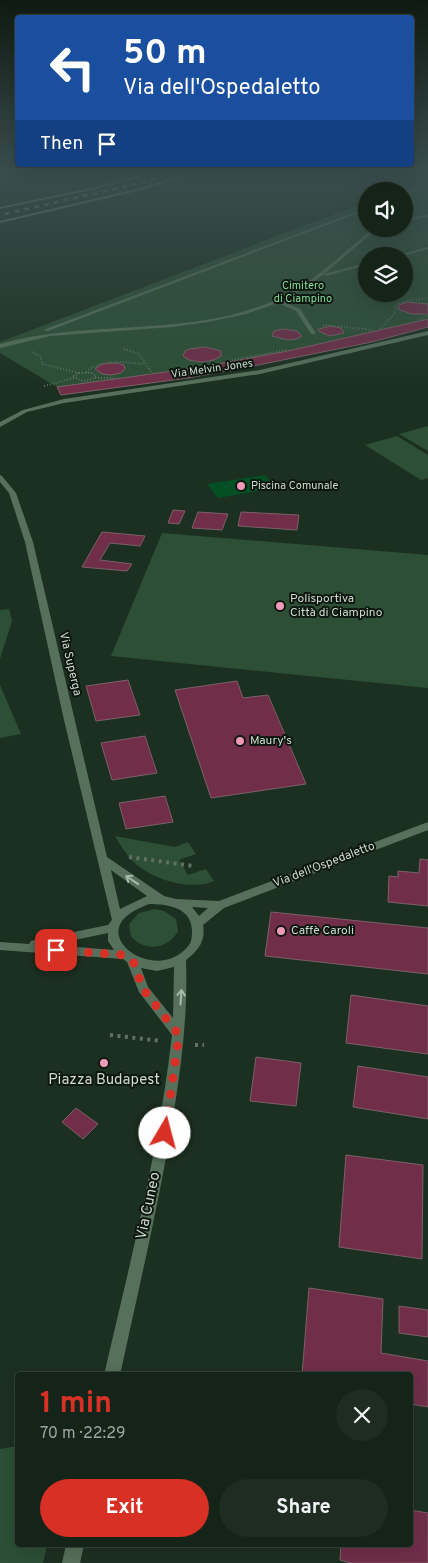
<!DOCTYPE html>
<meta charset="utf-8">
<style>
body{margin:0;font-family:Overpass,sans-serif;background:#1e2c22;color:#f1f3f6;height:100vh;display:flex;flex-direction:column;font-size:19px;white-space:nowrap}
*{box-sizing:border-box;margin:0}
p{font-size:16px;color:#9da4a2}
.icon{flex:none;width:28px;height:28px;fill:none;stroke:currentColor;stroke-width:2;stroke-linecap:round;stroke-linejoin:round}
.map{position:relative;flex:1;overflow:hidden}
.drawer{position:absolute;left:15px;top:1372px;width:398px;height:175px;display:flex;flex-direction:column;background:#152419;border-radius:5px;box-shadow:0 5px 20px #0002,0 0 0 1px #344138}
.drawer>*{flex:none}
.top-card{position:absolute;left:15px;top:15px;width:399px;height:152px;border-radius:5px;box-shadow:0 5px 20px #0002,0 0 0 1px #344138;background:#1a4fa0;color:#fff;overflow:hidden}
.controls{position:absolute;left:358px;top:182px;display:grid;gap:10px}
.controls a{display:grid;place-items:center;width:55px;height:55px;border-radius:50%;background:#152419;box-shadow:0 5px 20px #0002,0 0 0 1px #344138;font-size:25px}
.pin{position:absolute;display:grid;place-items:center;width:42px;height:42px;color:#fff;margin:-21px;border-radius:10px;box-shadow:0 2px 8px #0006}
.me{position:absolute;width:55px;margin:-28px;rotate:8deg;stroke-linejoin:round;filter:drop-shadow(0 0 4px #0008)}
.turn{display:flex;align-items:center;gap:18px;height:105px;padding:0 25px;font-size:22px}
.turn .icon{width:65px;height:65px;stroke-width:2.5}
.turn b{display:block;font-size:35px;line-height:42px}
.then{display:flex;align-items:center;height:48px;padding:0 25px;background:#0003;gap:10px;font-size:19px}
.round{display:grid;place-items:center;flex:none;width:52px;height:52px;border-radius:26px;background:#1e2c22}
.overview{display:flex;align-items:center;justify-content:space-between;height:85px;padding:0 25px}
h1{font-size:30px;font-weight:700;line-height:38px;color:#d93025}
.primary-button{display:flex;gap:10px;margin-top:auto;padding:10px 25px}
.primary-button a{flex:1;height:58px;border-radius:30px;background:#d93025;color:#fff;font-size:20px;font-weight:700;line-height:58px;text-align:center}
.primary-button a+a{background:#1e2c22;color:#f1f3f6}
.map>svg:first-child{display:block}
.green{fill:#2c4f35;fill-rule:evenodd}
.water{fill:#044f24}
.building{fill:#702e49;stroke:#7c6069}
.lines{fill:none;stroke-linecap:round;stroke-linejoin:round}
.path-far1{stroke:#607163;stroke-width:2;stroke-dasharray:1 2;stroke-linecap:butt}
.path{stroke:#607163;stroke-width:4;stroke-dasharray:3 4.5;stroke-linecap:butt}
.lane{fill:#56705b;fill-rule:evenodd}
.street{fill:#56705b;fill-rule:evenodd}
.secondary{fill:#6d9776;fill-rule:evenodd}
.rail-casing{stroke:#7b8b7e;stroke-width:2.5}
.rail{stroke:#0d160f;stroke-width:2;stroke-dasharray:5;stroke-linecap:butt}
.oneway{stroke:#a9baac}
.route{stroke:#d93025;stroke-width:9;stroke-dasharray:0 16.2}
.poi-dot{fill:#ef9ab8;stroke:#0d160f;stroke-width:2}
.labels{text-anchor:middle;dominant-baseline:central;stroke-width:4;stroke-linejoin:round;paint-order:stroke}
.far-park-label{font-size:11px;fill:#81db98;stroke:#0d160f}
.far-street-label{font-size:11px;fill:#cddacf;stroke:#0d160f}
.far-poi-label{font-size:11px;fill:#cddacf;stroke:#0d160f;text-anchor:start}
.poi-label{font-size:12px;fill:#cddacf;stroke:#0d160f;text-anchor:start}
.street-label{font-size:12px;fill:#cddacf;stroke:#0d160f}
.near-poi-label{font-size:15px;fill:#cddacf;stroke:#0d160f}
.near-street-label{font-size:15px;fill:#cddacf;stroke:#0d160f}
</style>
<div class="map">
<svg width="428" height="1563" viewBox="0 0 428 1563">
<rect width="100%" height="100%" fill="#1c3021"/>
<path class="green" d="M 428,178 L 428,327 C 307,359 185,379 61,395 L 57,387 L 0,353 L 0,342 L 366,202 L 366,229 L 404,229 L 404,191 L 393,191 ZM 366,256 L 404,256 L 404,294 L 366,294 Z
M 428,426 L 428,451 L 399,434 Z
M 397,436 L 428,455 L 428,478 L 421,480 L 365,445 Z
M 162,533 L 428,555 L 428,688 L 111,656 Z
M 9,609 L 12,621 L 0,659 L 0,610 Z
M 0,685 L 21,734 L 0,738 Z
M 115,836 L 175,847 L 188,842 L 196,854 L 179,860 L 188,875 L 206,869 L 214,881 C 191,891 154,880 136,864 C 127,856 121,846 115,836 Z
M 155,909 L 164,911 L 176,919 L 178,931 C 168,950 144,952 131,936 L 129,924 L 139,913 Z
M 17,1446 L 18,1545 L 47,1545 L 43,1563 L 0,1563 L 0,1449 Z"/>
<path class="water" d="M 265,475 L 276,488 L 218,498 L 207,484 Z"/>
<path class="building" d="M 0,169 L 4,169 L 1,171 L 29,169 L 28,173 L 1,173 L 0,178 Z
M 407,302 L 428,304 L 428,314 L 411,314 L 398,309 L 399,305 Z
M 428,319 L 428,327 L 372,342 L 253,366 L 188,378 L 61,395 L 57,387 L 202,367 L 288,351 Z
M 330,326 L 341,328 L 344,333 L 330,336 L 318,331 L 319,329 Z
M 282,329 L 297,331 L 302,336 L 297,339 L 288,340 L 272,336 L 274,331 Z
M 206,347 L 221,351 L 221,356 L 214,360 L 201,362 L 189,360 L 183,356 L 185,351 L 189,349 Z
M 116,363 L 124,365 L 125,369 L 121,373 L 111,375 L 102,374 L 95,369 L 102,364 Z
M 173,510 L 185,511 L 179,524 L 168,523 Z
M 198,512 L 228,514 L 222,530 L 192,528 Z
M 241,512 L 299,515 L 297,530 L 238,526 Z
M 102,532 L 145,536 L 140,546 L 110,543 L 100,560 L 132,564 L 127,571 L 82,567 Z
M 128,680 L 140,715 L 96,721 L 86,686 Z
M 237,681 L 243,698 L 268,695 L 306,784 L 211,798 L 175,690 Z
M 145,736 L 157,773 L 112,780 L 101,743 Z
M 165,796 L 173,822 L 126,829 L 119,803 Z
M 420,859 L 428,860 L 428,906 L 388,902 L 389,876 L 398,877 L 398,871 L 419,873 Z
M 271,912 L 428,928 L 428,974 L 265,956 Z
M 351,995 L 428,1006 L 428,1054 L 346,1043 Z
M 256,1057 L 301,1063 L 296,1106 L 250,1101 Z
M 358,1066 L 428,1077 L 428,1119 L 353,1107 Z
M 76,1108 L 98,1124 L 83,1139 L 62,1122 Z
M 346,1155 L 423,1165 L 422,1259 L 339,1247 Z
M 309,1288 L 383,1299 L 381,1353 L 428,1361 L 428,1407 L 410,1404 L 410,1375 L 302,1375 Z
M 399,1306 L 428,1310 L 428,1337 L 399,1333 Z
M 410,1510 L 428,1513 L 428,1563 L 351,1563 L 340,1560 L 341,1545 L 410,1545 Z"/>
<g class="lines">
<path class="path-far1" d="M 419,319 L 428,316
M 323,325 L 374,330
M 380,329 L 395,313 L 396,305 L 411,300 L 428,298
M 124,349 L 139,354 L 152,373
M 32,352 L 41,357 L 42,364 L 79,373
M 226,361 L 286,350
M 86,372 C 103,358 123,362 144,364
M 79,373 L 92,373 L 96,376 C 89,382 81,383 74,376 Z
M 95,378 L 114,378
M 44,386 L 74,378"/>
<path class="path" d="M 129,857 L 193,866
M 110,1035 L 161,1041
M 195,1045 L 204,1045"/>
<path class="lane" d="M 421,187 L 422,189 L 404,195 L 404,193 Z
M 366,208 L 366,210 L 48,331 L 43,330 Z
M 428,215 L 428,217 L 404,221 L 404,219 Z
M 373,229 L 377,229 L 324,274 L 366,263 L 366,265 L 326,276 L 324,274 L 306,287 L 283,301 L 300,309 L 316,333 L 315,334 L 311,334 L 296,311 L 278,303 L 246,314 L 208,322 L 172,327 L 50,336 L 0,348 L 0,344 C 90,318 191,339 278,299 C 314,283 342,253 373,229 Z
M 428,247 L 428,249 L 402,256 L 395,256 Z"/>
<path class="street" d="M 428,331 L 428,335 L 260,374 L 64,403 L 27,412 L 0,427 L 0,422 L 23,410 L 64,399 L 260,370 Z
M 0,475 L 2,476 L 16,493 L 33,542 L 107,857 L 164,896 L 176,899 L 219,901 L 428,822 L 428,830 L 224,908 L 203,925 C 206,941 198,951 186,960 C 188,1012 182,1060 174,1111 C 160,1200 139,1287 120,1375 L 104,1375 C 130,1263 159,1150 172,1035 L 139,992 L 127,962 L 123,959 L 0,950 L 0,942 L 29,944 L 31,941 L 35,940 L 108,925 L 112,920 L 64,720 L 25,542 L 9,493 L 0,482 ZM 111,870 L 147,896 L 120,909 ZM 149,904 C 167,904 191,907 192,930 C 192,935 192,941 189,945 C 159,984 94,941 128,915 C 134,910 142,907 149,904 ZM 192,907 L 208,908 L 199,916 ZM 108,933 L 108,941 L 114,950 L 51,945 ZM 174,967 L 173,1018 L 148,987 L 141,968 L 157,971 Z
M 66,1545 L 84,1545 L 80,1563 L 62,1563 Z"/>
<path class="secondary" d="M 164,169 L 170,169 L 96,189 L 0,209 L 0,207 L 96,187 Z
M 207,169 L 213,169 L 142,190 L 0,223 L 0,221 L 140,188 Z"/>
<g class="rail-casing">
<path id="rail" d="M 0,215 L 132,185 L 190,169"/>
</g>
<use href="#rail" class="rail"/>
</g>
<defs><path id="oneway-shaft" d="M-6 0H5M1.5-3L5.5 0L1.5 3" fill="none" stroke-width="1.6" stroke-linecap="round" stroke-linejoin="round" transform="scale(1.25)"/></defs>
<g class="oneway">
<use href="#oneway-shaft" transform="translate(132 880) rotate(-146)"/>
<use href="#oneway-shaft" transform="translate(181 997) rotate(-86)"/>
</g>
<linearGradient id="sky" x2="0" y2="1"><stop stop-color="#0f1a12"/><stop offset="0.44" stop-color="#3a4e4e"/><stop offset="1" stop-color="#3a4e4e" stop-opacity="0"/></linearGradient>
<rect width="428" height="388" fill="url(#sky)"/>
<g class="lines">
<path class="route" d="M 56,950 L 123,955 L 133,961 L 143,989 L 179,1035 L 165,1133"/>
</g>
<g class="poi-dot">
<circle cx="241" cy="486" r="5"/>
<circle cx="280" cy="606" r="5"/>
<circle cx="240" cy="741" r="5"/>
<circle cx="281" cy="931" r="5"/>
<circle cx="104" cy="1063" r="5"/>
</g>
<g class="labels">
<g class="far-park-label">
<text x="303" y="286">Cimitero<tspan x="303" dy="13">di Ciampino</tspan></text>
</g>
<g class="far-street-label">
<text transform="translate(212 369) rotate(-8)">Via Melvin Jones</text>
</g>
<g class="far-poi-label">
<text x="251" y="486">Piscina Comunale</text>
</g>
<g class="poi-label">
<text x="290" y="599">Polisportiva<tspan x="290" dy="14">Città di Ciampino</tspan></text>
<text x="250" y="741">Maury's</text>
<text x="291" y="931">Caffè Caroli</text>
</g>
<g class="street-label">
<text transform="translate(70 664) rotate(77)">Via Superga</text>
<text transform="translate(324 865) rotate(-21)">Via dell'Ospedaletto</text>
</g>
<g class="near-poi-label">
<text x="104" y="1080">Piazza Budapest</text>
</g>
<g class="near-street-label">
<text transform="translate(149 1206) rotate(-78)">Via Cuneo</text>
</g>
</g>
</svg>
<div class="controls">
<a><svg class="icon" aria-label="sound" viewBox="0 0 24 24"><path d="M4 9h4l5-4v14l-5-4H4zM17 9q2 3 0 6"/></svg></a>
<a><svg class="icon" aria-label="layers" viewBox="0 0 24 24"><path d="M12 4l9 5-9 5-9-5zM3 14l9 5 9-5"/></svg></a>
</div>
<div class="pin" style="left:56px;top:950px;background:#d93025"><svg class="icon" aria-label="arrive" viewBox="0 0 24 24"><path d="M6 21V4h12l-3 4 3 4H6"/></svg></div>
<svg class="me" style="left:165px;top:1133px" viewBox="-20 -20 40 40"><circle r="19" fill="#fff"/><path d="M0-13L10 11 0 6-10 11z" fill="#d93025"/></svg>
<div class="top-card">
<div class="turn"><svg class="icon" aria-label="left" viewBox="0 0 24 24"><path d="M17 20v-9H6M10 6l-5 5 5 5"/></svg><div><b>50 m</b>Via dell'Ospedaletto</div></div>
<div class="then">Then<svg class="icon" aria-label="arrive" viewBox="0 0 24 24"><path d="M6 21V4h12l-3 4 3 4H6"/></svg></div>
</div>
<section class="drawer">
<div class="overview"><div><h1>1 min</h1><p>70 m · 22:29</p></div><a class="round"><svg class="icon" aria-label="close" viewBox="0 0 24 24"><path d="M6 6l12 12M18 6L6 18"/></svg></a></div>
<div class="primary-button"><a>Exit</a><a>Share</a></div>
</section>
</div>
